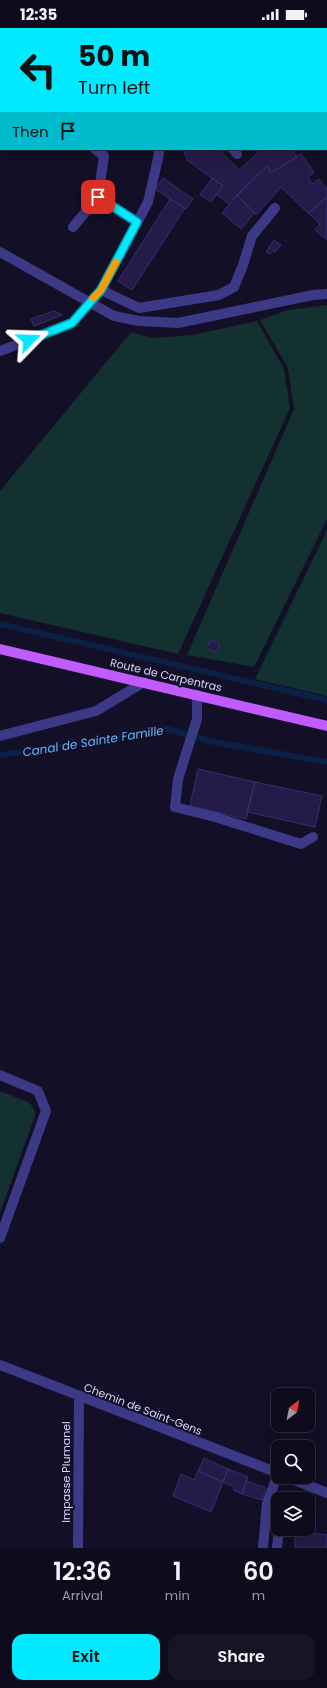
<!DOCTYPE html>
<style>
body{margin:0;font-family:Poppins,sans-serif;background:#171426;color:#f1f3f6;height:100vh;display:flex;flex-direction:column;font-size:15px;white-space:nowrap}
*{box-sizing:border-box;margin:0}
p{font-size:13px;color:#9b9ba4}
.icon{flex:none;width:22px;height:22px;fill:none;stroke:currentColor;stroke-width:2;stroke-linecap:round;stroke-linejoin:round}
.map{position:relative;height:1520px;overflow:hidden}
.details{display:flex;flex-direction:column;background:#0e0b1d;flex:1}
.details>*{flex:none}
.hud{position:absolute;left:0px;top:0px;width:327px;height:122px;box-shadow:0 4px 16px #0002,0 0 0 1px #2e2b3b;background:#01eaff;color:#111;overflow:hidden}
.needle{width:26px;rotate:32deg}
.fabs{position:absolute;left:271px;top:1360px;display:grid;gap:8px}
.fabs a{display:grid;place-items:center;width:44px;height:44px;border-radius:8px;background:#0e0b1d;box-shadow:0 4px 16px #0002,0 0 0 1px #2e2b3b;font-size:20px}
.pin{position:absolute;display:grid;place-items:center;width:34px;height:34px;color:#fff;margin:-17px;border-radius:8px;box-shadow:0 2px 6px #0006}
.me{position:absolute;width:44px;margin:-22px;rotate:68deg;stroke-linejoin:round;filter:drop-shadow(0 0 3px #0008)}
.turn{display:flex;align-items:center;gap:14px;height:84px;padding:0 12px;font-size:18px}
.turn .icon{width:52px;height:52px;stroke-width:2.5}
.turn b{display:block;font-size:28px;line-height:34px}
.then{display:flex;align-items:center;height:38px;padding:0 12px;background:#0003;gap:8px;font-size:15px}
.eta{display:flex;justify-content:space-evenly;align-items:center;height:68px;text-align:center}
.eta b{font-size:24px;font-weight:600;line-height:28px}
.cta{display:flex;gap:8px;margin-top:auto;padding:8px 12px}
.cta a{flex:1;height:46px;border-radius:12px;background:#01eaff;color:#111;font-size:16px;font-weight:600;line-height:46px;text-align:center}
.cta a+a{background:#171426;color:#f1f3f6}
.status{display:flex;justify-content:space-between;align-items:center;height:28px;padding:0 20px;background:#0e0b1d;direction:ltr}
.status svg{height:11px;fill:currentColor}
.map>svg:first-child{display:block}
.green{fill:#123130}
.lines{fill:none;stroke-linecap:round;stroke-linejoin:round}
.stream{stroke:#0a2045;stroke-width:6}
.river{stroke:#0a2045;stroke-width:38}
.building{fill:#241b48;stroke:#3a2d74}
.minor{stroke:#3c3a86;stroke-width:10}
.major{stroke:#c05cff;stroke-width:10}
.route-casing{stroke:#0198a6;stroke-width:10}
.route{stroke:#01eaff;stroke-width:7}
.slow{stroke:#f59e0b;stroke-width:7}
.labels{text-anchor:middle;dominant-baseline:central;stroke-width:4;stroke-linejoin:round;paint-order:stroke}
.street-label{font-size:11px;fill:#d9d5ff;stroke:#130f27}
.water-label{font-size:12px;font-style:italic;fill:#63b9ff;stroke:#130f27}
</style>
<div class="status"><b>12:35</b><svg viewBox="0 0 49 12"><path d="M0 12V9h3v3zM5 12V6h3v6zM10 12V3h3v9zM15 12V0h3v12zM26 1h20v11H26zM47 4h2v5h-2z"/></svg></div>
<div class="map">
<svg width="327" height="1520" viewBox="0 0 327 1520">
<rect width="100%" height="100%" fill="#130f27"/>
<path class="green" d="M 327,277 L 327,491 L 254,639 L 187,627 L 294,381 L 288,340 L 260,292 L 288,282 Z
M 257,293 L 284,341 L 290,380 L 178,626 L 0,585 L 0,463 L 131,304 L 152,310 L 193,307 Z
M 327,502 L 327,668 L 255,651 Z
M 0,1063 L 30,1075 L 36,1085 L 0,1185 Z"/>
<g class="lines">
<path class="stream" d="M 0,596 L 327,672
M 0,727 L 99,713 L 163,700 L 214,714 L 327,734"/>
<path class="river" d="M 242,0 L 244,1
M 326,42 L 327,43"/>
</g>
<path class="building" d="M 0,0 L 40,0 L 1,1 L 1,13 Z
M 183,121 L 218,121 L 239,142 L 259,124 L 257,121 L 292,121 L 297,129 L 271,145 L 267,138 L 229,176 L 217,167 L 223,158 L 188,133 Z
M 301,126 L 314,144 L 308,149 L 313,156 L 319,151 L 327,161 L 327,169 L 308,185 L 281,159 L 256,187 L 237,167 L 267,138 L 271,145 Z
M 163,150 L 193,171 L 186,181 L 155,161 Z
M 212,150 L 223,158 L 211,174 L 200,167 Z
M 237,167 L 254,185 L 241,201 L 222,185 Z
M 327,169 L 327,212 L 315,202 L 320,196 L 308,185 Z
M 170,171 L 185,180 L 132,262 L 118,253 Z
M 274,212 L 281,217 L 275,224 L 273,222 L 270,226 L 266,224 Z
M 54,283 L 62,287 L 34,298 L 31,291 Z
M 211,612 L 220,616 L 216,624 L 207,620 Z
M 198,741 L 255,754 L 246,791 L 190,778 Z
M 255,754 L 322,768 L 315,799 L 247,784 Z
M 204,1430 L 228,1441 L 223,1454 L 198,1443 Z
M 228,1441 L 248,1449 L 242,1466 L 233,1462 L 235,1459 L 223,1454 Z
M 198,1443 L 223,1454 L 211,1484 L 173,1468 L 181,1446 L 194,1452 Z
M 246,1453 L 266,1460 L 262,1472 L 242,1466 Z
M 308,1495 L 313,1495 L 313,1505 L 327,1507 L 327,1520 L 295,1520 L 295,1501 L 308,1501 Z"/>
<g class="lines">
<path class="minor" d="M 95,121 L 104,128 L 98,169 L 137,194
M 233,121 L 237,126
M 73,199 L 98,169
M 0,224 L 114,288 L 139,293 L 178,295 L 313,267 L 327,266
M 101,262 L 139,280 L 219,267 L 234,259 L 243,237 L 252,208 L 275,180
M 0,323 L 72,295 L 101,262 L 148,174 L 159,126 L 158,121
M 197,667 L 197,691 L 178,751 L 175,779 L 215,789 L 301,816 L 313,809
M 0,708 L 96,683 L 144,654
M 0,1047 L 38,1063 L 46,1083 L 0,1210
M 0,1337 L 278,1445
M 287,1449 L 327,1465
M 78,1520 L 79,1369
M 263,1520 L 267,1475 L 278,1446
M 277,1520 L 279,1501"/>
<path class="major" d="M 0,621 L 327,698"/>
</g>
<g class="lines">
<g class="route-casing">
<path id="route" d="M 29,312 L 72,295 L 101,262 L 137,194 L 98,169"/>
</g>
<use href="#route" class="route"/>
<path class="slow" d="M 93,270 L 101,262 L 116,234"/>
</g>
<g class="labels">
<g class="street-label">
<text transform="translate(166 647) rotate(13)">Route de Carpentras</text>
<text transform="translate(143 1381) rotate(21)">Chemin de Saint-Gens</text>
<text transform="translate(66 1444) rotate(-90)">Impasse Plumanel</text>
</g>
<g class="water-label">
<text transform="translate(93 713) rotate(-9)">Canal de Sainte Famille</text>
</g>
</g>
</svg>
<div class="fabs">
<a><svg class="needle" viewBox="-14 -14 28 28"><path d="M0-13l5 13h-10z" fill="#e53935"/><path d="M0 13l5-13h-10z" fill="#9b9ba4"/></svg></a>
<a><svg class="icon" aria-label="search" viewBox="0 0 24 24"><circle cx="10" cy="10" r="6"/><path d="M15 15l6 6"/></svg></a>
<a><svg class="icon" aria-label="layers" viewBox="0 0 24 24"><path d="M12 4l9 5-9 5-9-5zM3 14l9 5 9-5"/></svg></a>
</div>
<div class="pin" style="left:98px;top:169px;background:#d93025"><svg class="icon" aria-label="arrive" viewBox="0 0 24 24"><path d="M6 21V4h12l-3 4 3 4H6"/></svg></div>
<svg class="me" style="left:29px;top:312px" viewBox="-20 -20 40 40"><path d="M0-17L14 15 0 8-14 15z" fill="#01eaff" stroke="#fff" stroke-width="4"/></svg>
<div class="hud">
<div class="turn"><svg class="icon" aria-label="left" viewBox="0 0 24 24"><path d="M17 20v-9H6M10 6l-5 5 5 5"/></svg><div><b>50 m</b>Turn left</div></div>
<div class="then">Then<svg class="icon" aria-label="arrive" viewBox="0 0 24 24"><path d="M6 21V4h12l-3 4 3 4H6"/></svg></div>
</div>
</div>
<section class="details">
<div class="eta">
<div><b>12:36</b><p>Arrival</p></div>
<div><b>1</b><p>min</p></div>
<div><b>60</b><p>m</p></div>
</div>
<div class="cta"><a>Exit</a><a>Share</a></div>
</section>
